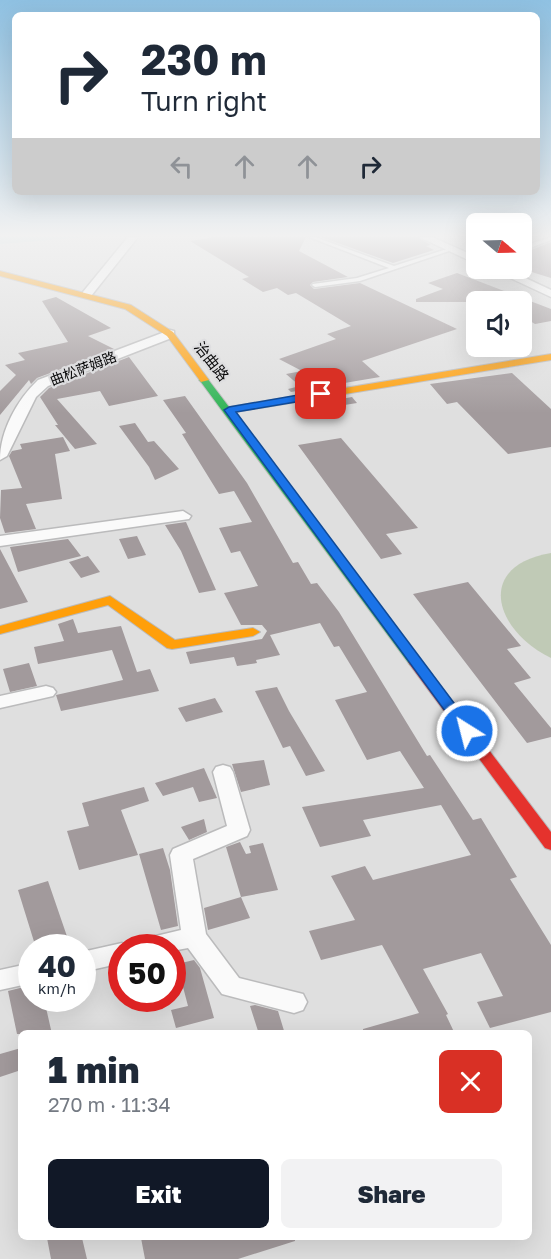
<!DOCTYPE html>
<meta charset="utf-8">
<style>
body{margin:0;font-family:"Golos Text","Noto Sans SC",sans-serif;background:#f2f2f3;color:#1f2937;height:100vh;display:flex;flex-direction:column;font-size:22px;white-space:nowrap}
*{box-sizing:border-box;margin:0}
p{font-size:20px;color:#747a83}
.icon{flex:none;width:33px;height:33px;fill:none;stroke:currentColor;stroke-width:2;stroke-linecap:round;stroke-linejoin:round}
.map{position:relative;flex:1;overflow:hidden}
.drawer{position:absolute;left:18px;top:1030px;width:514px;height:210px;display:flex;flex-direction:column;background:#fff;border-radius:9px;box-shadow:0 6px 24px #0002}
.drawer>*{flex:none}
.hud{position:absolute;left:12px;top:12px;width:528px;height:183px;border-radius:9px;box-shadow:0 6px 24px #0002;background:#fff;color:#1f2937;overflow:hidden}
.needle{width:39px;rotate:109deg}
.tools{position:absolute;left:466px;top:213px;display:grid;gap:12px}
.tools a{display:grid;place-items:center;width:66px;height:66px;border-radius:9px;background:#fff;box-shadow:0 6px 24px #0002;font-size:30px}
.speed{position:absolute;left:18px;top:934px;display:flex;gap:12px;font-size:30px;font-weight:700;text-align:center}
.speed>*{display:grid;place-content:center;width:78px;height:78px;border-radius:50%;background:#fff;box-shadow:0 6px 24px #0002;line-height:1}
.speed small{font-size:15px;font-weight:400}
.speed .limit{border:9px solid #d22;background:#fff;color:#111}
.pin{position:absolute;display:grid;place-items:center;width:51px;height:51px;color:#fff;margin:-26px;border-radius:12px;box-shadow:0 3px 9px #0006}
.me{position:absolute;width:66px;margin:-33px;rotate:324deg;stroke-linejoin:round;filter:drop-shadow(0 0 4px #0008)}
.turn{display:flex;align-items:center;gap:21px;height:126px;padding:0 30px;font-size:27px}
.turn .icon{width:78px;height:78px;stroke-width:2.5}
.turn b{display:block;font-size:42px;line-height:51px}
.lanes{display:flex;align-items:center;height:57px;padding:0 30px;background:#0003;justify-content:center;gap:30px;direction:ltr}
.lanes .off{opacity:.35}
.round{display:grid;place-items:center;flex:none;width:63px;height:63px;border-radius:9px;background:#f2f2f3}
.headline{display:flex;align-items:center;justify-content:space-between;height:102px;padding:0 30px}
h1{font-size:36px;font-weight:800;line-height:45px}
.button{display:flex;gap:12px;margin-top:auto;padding:12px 30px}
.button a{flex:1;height:69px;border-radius:9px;background:#111827;color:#fff;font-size:24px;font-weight:800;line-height:69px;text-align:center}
.button a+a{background:#f2f2f3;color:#1f2937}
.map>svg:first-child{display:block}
.green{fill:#c0cab6}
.water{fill:#aad5d9}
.building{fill:#a29a9c}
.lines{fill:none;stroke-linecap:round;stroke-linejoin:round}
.lane-casing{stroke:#bbbbbc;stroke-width:3}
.street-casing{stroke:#bbbbbc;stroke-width:3}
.fast-casing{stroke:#bbbbbc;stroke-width:2}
.slow-casing{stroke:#bbbbbc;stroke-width:2}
.jam-casing{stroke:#bbbbbc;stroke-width:2}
.lane{fill:#fafafa;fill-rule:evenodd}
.street{fill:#fafafa;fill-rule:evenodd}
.fast{fill:#30b455;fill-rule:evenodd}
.slow{fill:#ff9f0a;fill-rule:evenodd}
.jam{fill:#e5322d;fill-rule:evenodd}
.route{fill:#1a73e8;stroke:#114b97;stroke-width:1.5}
.labels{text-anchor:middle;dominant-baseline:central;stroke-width:4.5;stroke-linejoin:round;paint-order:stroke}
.far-street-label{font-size:14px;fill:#0b0b0c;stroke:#dedee0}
.street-label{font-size:15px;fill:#0b0b0c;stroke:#dedee0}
</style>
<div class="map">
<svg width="551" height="1259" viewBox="0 0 551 1259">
<rect width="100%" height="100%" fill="#dfdfdf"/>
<path class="green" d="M 551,553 L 551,658 C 495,631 474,566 551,553 Z"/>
<path class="water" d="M 0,237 L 89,237 L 0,244 Z"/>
<path class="building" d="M 215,237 L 306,237 L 299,251 L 348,277 L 313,282 L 310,285 L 314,289 L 360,283 L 457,329 L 362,361 L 380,377 L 291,392 L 288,389 L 300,386 L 286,374 L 302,371 L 279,359 L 336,339 L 327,334 L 351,326 L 296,293 L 288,295 L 277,288 L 263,292 L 242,279 L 249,277 L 190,241 Z
M 321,237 L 417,237 L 431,245 L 426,246 L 434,250 L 393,263 Z
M 551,242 L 551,278 L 522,269 L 522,247 L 531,250 Z
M 457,273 L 551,309 L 551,321 L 535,324 L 522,316 L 522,302 L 416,302 L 416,299 L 443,289 L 428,283 Z
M 56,297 L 111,328 L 88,336 L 114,349 L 37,378 L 31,384 L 29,380 L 0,415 L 0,391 L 16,375 L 5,365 L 25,360 L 18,353 L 68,342 L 42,301 Z
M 129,357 L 158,396 L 109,406 L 100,391 L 57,399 L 97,444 L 75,449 L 55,425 L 58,425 L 40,397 L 49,388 Z
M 512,373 L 551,409 L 551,447 L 508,454 L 457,402 L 447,404 L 430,384 Z
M 185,396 L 247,483 L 293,563 L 298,562 L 311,584 L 317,583 L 339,612 L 427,756 L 430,755 L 473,820 L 481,818 L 517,877 L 510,879 L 551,945 L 551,1012 L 490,1028 L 477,1002 L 503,996 L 481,953 L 423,969 L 448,1014 L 446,1015 L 455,1034 L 363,1034 L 363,1029 L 419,1013 L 382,945 L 321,960 L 309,931 L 355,920 L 331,876 L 365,866 L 373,880 L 471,855 L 441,805 L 363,820 L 371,836 L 320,847 L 302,807 L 424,788 L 400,751 L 367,760 L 335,700 L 367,692 L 339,646 L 334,647 L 320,623 L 270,635 L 280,655 L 256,660 L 257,663 L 237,666 L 234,657 L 190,664 L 186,652 L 262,639 L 267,631 L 262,625 L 241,625 L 224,593 L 258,586 L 240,551 L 231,553 L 219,528 L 252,522 L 234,491 L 219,494 L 182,434 L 186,433 L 163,400 Z
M 352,397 L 357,403 L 307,411 L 302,406 Z
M 135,423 L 148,442 L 154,441 L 179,469 L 155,480 L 149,467 L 119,426 Z
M 63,437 L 70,451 L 55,454 L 62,499 L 26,504 L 36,529 L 5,533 L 0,518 L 1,490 L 22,488 L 9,456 L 12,451 L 22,449 L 20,444 Z
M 341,438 L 418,528 L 386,534 L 402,554 L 381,559 L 298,445 Z
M 186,522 L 216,590 L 199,593 L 181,551 L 165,525 Z
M 137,536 L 146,555 L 128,559 L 119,539 Z
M 68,539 L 81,556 L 18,572 L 10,547 Z
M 0,549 L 28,602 L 0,609 Z
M 88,556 L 100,572 L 81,578 L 69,562 Z
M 468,582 L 521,646 L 507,649 L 531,678 L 514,683 L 551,728 L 551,737 L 527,743 L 413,594 Z
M 73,619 L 78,633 L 121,626 L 137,672 L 150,669 L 159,691 L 61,711 L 56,695 L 123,680 L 112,650 L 38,664 L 34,647 L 64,641 L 58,624 Z
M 29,663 L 37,686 L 10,692 L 3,669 Z
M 277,687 L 289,711 L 325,771 L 306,776 L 290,746 L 283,748 L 255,691 Z
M 215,698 L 223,712 L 186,722 L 178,708 Z
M 264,760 L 270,785 L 241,792 L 232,764 Z
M 204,768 L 217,798 L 199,802 L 193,787 L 163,796 L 155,783 Z
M 144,787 L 149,801 L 121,810 L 138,855 L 79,870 L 67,831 L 89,826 L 82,803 Z
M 204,819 L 207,832 L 189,840 L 181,827 Z
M 240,842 L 246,854 L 251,853 L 249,846 L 263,843 L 278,890 L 241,897 L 250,918 L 208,930 L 204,908 L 241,897 L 226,847 Z
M 163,848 L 170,870 L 178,926 L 161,930 L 139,854 Z
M 48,881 L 71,948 L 36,948 L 18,890 Z
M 194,960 L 200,968 L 214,1018 L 176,1028 L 171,1010 L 188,1006 L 177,964 Z
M 32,985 L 32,999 L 44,999 L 52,1034 L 17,1034 L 8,991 Z
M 255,1005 L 278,1011 L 285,1034 L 259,1034 L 250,1006 Z
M 21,1048 L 21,1070 L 0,1077 L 0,1054 Z
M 47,1238 L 82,1238 L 87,1259 L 51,1259 Z
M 141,1238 L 295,1238 L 295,1241 L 238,1259 L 145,1259 Z"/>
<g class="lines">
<g class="lane-casing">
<path id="lane" d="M 309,237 L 315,237 L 394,266 L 450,248 L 455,249 L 360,281 L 315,287 L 312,285 L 313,284 L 357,278 L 389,268 Z
M 551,237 L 551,240 L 530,248 L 522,245 L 522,241 L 530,244 Z"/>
</g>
<g class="street-casing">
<path id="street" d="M 128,237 L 138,237 L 91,296 L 83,296 L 83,292 Z
M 419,237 L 432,237 L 477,257 L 477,264 Z
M 489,268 L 504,268 L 551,290 L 551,297 Z
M 170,330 L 174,331 L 174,337 L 48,386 L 36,397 L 7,456 L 0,460 C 0,431 17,400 38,380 Z
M 183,511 L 191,516 L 189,519 L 0,546 L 0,536 Z
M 46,686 L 53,688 L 56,692 L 53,696 L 0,708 L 0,696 Z
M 223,765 L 230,767 L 233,772 L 250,830 L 247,836 L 193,859 L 206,934 L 239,978 L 303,994 L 307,1002 L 303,1010 L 294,1013 L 222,994 L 188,948 L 172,951 L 172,948 L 132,948 L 135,941 L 181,930 L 170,855 L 173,849 L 227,826 L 213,772 L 216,767 Z
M 122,943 L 132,948 L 122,948 L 122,963 L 82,972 L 82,952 Z
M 32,963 L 32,983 L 0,990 L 0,970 Z"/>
</g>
<g class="fast-casing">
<path id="fast" d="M 204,377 L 207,378 L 420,659 L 422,662 L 420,665 L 410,665 L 201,382 L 199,380 Z"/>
</g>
<g class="slow-casing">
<path id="slow" d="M 0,271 L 131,305 L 173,332 L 209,380 L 201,382 L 167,336 L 125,309 L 0,276 Z
M 551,354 L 551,360 L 229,413 L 224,410 L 229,407 Z
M 110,596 L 175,640 L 253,628 L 260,632 L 253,636 L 172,649 L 167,648 L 108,605 L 0,634 L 0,626 Z"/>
</g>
<g class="jam-casing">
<path id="jam" d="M 415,658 L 420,659 L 551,832 L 551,850 L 545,848 L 410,665 L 408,662 Z"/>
</g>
<use href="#lane" class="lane"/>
<use href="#street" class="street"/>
<use href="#fast" class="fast"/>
<use href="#slow" class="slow"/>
<use href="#jam" class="jam"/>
</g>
<linearGradient id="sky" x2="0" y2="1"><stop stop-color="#8fc1e2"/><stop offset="0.57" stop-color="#f1f1f1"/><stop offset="1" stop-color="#f1f1f1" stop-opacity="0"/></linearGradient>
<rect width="551" height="413" fill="url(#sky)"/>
<path class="route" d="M 321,391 L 325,392 L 325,397 L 236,412 L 472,727 L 475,731 L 472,734 L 462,734 L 224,410 L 229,407 Z"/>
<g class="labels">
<g class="far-street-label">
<text transform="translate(83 368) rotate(-21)">曲松萨姆路</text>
</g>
<g class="street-label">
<text transform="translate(212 361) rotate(52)">治曲路</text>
</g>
</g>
</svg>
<div class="tools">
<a><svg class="needle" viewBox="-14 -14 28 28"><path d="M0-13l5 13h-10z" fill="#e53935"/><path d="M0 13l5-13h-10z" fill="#747a83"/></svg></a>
<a><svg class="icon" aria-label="sound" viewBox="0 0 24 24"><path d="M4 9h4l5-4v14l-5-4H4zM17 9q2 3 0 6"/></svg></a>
</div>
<div class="speed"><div>40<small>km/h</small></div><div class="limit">50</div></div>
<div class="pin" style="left:321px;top:394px;background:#d93025"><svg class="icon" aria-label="arrive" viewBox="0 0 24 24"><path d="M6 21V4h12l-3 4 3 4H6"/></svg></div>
<svg class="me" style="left:467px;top:731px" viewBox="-20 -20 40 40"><circle r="17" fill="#1a73e8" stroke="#fff" stroke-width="3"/><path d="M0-11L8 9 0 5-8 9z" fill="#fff"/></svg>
<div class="hud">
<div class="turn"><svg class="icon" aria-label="right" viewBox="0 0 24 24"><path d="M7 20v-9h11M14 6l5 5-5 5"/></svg><div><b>230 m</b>Turn right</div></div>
<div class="lanes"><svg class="icon off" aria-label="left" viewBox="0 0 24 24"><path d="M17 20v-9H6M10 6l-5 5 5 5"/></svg><svg class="icon off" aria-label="ahead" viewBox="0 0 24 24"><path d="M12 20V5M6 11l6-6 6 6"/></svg><svg class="icon off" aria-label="ahead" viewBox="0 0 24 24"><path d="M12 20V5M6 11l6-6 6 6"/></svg><svg class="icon" aria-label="right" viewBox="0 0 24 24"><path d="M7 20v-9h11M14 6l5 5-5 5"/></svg></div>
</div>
<section class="drawer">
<div class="headline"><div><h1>1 min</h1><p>270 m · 11:34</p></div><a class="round" style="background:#d93025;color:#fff"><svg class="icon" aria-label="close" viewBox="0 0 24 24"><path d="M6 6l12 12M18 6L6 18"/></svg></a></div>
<div class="button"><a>Exit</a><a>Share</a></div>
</section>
</div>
